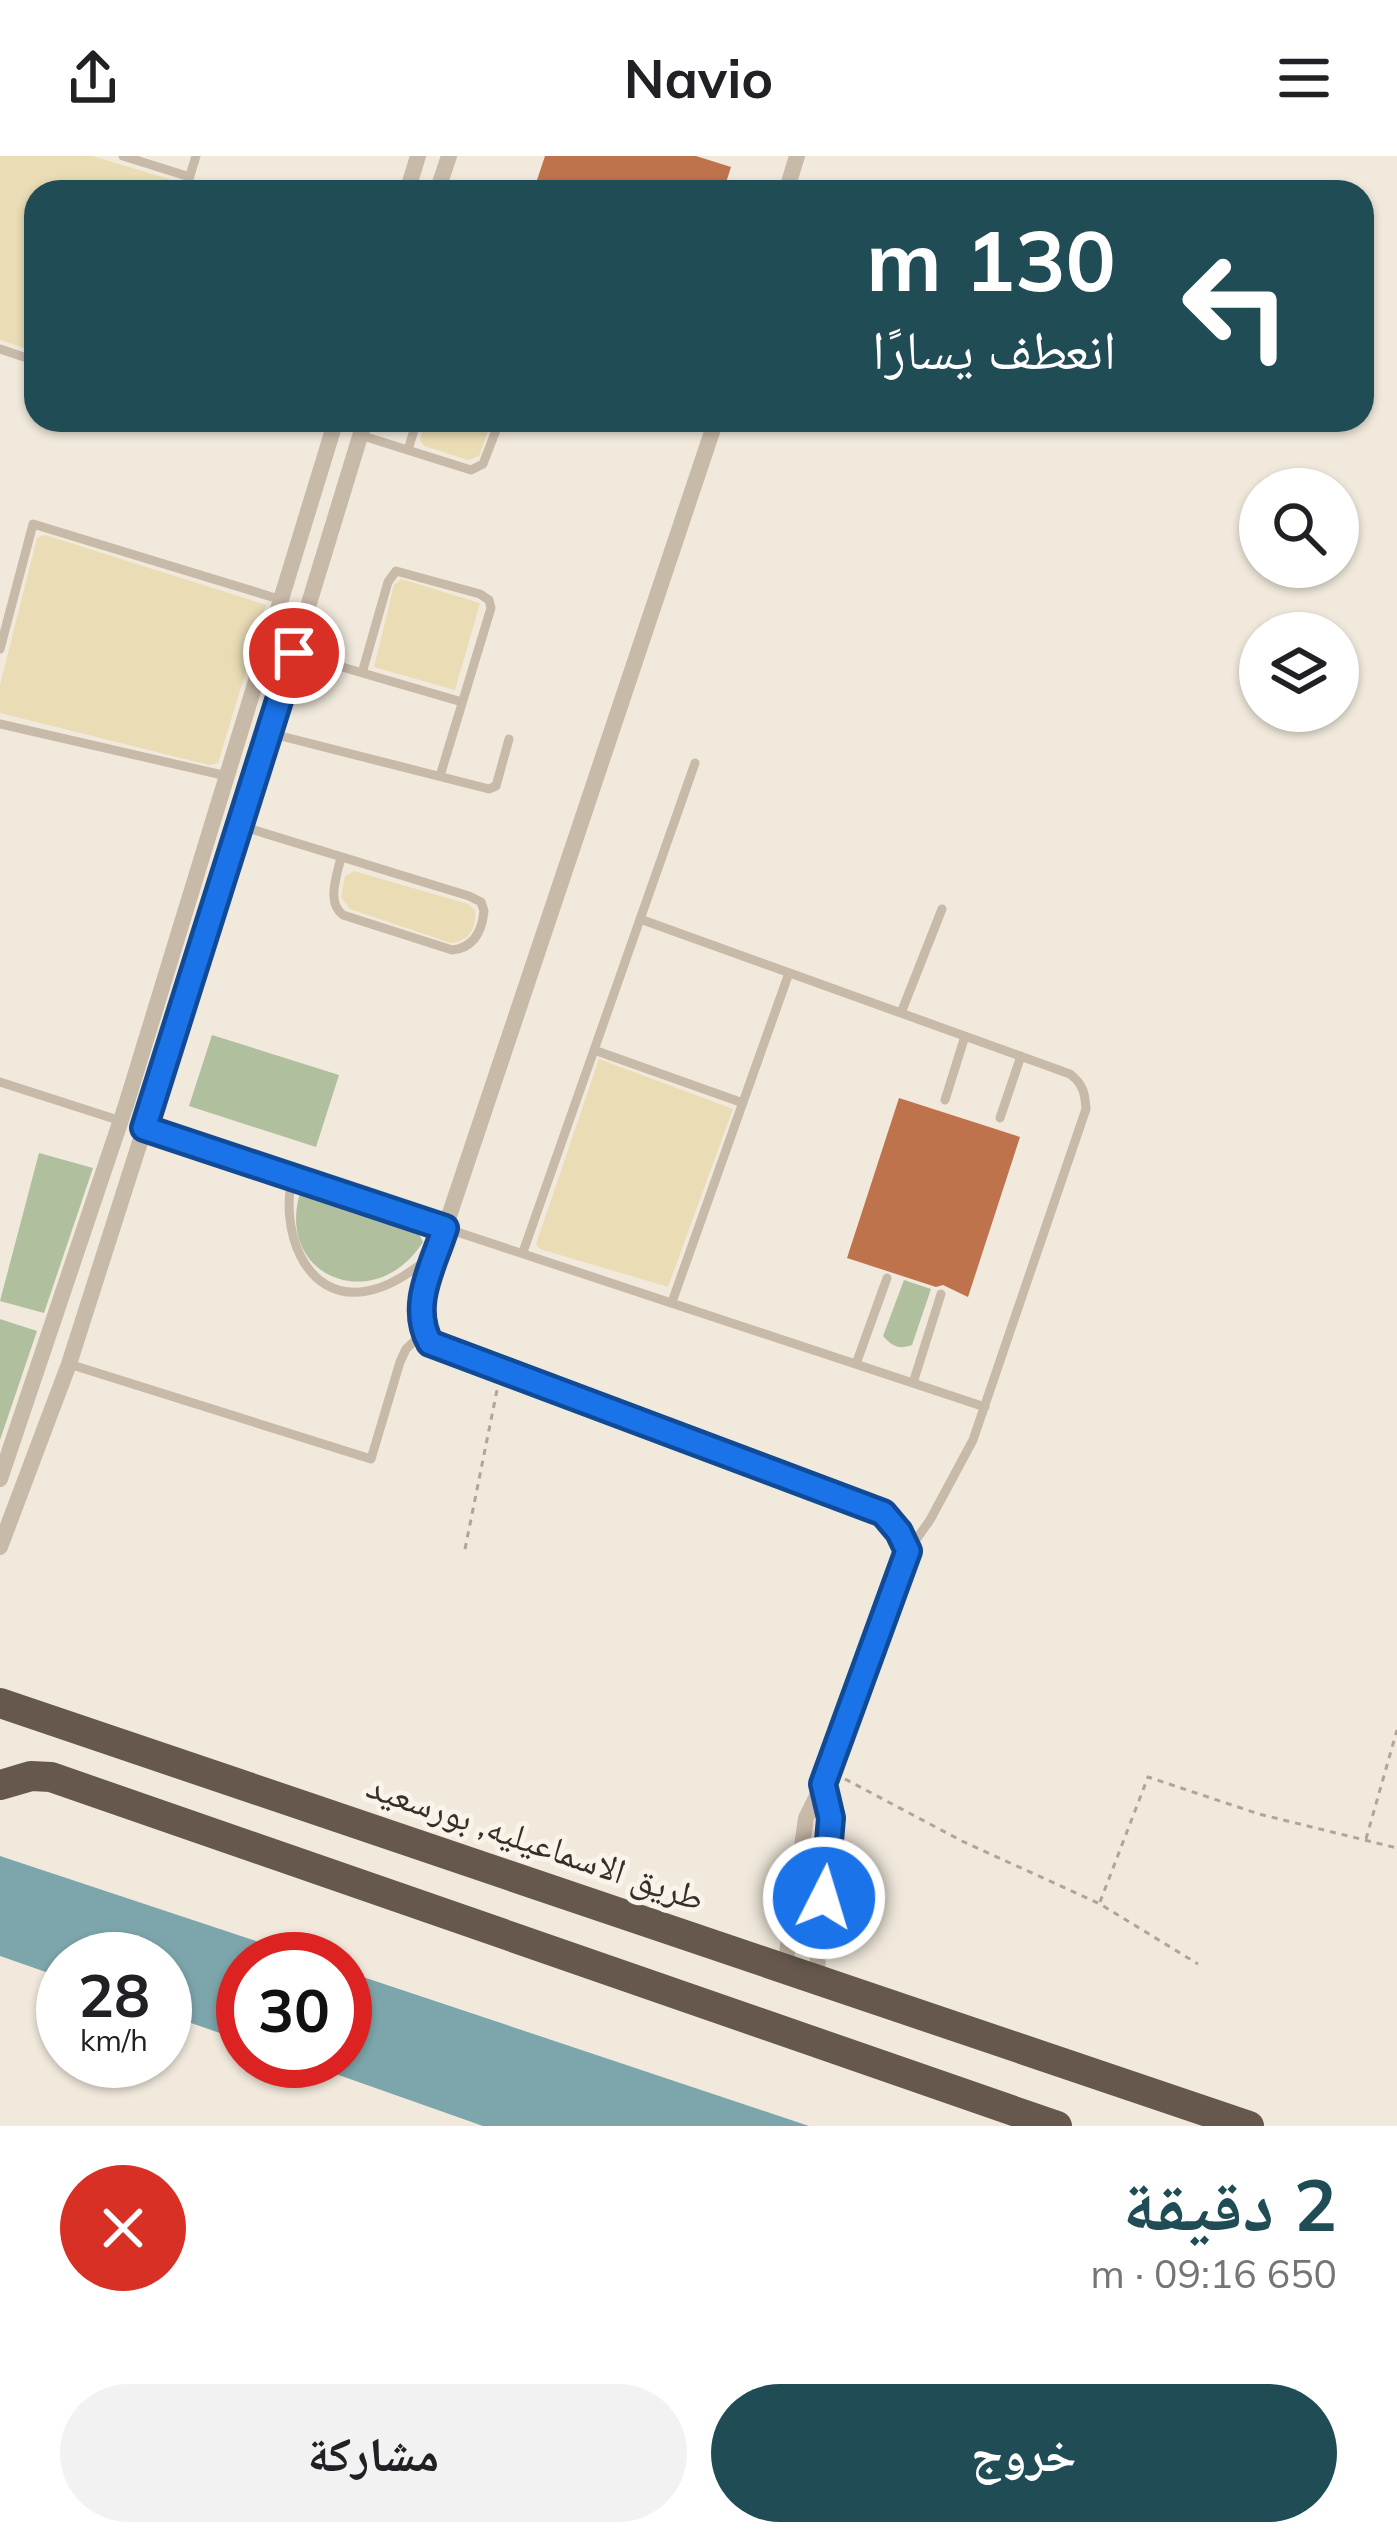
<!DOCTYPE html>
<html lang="ar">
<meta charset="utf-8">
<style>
body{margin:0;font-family:Mulish,"Noto Naskh Arabic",sans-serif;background:#f2f2f2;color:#202124;direction:rtl;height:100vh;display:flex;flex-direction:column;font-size:45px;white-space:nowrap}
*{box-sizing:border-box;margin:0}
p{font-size:39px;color:#757577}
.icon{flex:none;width:66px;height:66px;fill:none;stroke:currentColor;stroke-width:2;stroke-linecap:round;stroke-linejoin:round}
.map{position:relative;height:1970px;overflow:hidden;direction:ltr}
.details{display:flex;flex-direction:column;background:#fff;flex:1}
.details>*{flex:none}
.top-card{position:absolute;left:24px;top:24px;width:1350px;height:252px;border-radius:36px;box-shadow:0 3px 9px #0004;direction:rtl;background:#204d55;color:#fff;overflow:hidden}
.buttons{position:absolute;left:1239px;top:312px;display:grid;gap:24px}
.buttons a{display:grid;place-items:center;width:120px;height:120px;border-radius:50%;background:#fff;box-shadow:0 3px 9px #0004;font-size:60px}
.speed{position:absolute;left:36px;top:1776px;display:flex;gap:24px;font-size:60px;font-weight:700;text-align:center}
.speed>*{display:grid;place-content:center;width:156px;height:156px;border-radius:50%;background:#fff;box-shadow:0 3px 9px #0004;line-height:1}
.speed small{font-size:30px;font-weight:400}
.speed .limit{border:18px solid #d22;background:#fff;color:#111}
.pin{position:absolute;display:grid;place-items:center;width:102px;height:102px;color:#fff;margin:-51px;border:6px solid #fff;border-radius:50%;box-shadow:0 3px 12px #0007}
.me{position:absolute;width:132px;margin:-66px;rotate:5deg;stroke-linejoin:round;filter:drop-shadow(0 0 9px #0008)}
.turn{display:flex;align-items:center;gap:42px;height:252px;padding:0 60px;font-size:54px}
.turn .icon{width:156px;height:156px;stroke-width:2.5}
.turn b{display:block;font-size:84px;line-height:102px}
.round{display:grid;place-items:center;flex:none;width:126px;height:126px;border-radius:63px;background:#f2f2f2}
.overview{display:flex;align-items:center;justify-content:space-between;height:204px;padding:0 60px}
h1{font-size:72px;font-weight:700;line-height:90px;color:#204d55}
.action{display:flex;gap:24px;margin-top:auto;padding:24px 60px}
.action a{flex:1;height:138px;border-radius:72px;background:#204d55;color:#fff;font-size:48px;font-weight:700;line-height:138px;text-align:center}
.action a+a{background:#f2f2f2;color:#202124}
header{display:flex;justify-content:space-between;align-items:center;height:156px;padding:0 60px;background:#fff;font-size:54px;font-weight:700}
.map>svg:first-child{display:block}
.green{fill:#b0bf9d}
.sand{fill:#eaddb5}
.water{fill:#7da6ac}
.building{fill:#bf734c}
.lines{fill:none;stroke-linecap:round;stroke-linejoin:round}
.path{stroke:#b4a493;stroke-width:3;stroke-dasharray:6 6;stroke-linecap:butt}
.service{stroke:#c8baa9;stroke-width:9}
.minor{stroke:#c8baa9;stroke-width:16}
.trunk{stroke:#66584d;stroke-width:30}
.route-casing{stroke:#114b97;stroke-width:30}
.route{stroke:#1a73e8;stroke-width:21}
.labels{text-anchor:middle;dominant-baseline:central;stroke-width:10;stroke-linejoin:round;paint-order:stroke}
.street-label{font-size:36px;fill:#362e28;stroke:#f9f3e9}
</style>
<header><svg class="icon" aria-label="menu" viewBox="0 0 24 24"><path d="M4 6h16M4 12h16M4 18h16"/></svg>Navio<svg class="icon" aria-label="share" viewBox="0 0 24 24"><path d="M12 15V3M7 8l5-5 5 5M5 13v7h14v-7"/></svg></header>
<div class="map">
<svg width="1397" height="1970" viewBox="0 0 1397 1970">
<rect width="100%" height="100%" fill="#f1e9dc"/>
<path class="green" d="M 212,879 L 339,919 L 316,991 L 189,950 Z
M 39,997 L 93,1012 L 44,1157 L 0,1145 Z
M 300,1037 L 417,1074 L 423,1086 C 375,1161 275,1121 300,1037 Z
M 904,1124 L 931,1133 L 912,1189 C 899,1194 892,1190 883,1180 Z
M 0,1163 L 37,1175 L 0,1284 Z"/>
<path class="sand" d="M 0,0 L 92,0 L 169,23 L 176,29 L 177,36 L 36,36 L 36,196 L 0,184 Z
M 425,264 L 492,264 L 479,300 L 468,304 L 424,290 L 420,284 Z
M 45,379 L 266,449 L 218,607 L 209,609 L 0,557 L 0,529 L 37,382 Z
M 401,423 L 480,447 L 455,534 L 374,511 L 394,429 Z
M 354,715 L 468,748 L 475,754 C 477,771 469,786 451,787 L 350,753 L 341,741 L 345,720 Z
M 599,903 L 733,953 L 668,1131 L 540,1093 L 536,1088 Z"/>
<path class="water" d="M 0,1700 L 310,1803 L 243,1803 L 243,1885 L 165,1858 L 165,1803 L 63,1803 L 63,1822 L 0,1800 Z
M 345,1815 L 809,1970 L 483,1970 L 299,1905 L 345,1905 Z"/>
<path class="building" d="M 545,0 L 696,0 L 731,11 L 723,36 L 533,36 Z
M 899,942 L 1020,981 L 968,1141 L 943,1129 L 936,1131 L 847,1102 Z"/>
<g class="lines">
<path class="path" d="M 465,1393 L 497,1234
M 845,1623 L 962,1685 L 1100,1748 L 1198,1808
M 1366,1683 L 1397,1574
M 1100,1746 L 1148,1621 L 1259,1658 L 1397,1692"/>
<path class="service" d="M 123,0 L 190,21
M 185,36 L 196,0
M 0,193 L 36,205
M 360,279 L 471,314 L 483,308 L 500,264
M 408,294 L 417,264
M 0,493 L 33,368 L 282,444
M 294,497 L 462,546
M 362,517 L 388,426 L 396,415 L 480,438 L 489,444 L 491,452 L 440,620
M 0,568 L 227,620
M 269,577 L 489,633 L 496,630 L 509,583
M 241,670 L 469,740 L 481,746 L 484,755 C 482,775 474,792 452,794 L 343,759 C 326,746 337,720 341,701
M 640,763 L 1070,918 C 1083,928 1085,937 1086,953 L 973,1284 L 930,1364 L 908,1395
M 901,857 L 942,753
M 594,894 L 743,947
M 0,926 L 121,965
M 945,944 L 965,880
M 1000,962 L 1021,900
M 293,1020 C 279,1069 303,1147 367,1135 C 392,1131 414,1113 434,1099
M 445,1072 L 985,1251
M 523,1096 L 695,607
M 672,1146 L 789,817
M 69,1208 L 371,1303 L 400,1206 L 406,1193 L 424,1176
M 856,1208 L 887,1122
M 913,1227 L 941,1138"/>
<path class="minor" d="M 407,36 L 418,0
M 437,36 L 449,0
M 786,36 L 797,0
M 144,972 L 445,1072 C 433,1110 408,1149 430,1187 L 852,1342 C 880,1356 894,1366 908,1395 L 823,1628 L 806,1662 L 785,1811
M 445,1072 L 716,264
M 0,1323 L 126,949 L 336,264
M 0,1391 L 69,1208 L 241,670 L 365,264
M 816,1823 L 831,1662 L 823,1629"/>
<path class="trunk" d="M 0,1547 L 1249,1970
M 0,1629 L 31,1620 L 51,1621 L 1057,1970"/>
</g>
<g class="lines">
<g class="route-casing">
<path id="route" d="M 294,497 L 144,972 L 445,1072 C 433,1110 409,1149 430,1187 L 883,1357 L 899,1376 L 908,1395 L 823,1628 L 831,1662 L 824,1742"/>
</g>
<use href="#route" class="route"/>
</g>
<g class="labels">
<g class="street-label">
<text transform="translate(536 1685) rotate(19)">طريق الاسماعيليه, بورسعيد</text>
</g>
</g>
</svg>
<div class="buttons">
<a><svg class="icon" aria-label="search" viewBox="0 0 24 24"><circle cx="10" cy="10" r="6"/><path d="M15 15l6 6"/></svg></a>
<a><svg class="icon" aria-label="layers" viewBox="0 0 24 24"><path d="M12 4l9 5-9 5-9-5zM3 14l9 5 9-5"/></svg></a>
</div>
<div class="speed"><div>28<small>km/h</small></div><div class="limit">30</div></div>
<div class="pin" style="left:294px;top:497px;background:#d93025"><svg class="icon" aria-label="arrive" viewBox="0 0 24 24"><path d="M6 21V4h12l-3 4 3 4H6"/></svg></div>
<svg class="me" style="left:824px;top:1742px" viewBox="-20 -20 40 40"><circle r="17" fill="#1a73e8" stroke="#fff" stroke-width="3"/><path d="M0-11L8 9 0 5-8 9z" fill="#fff"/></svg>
<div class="top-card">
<div class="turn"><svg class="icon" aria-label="left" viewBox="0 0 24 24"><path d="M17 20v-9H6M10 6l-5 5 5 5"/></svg><div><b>130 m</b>انعطف يسارًا</div></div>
</div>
</div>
<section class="details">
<div class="overview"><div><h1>2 دقيقة</h1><p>650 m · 09:16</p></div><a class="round" style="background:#d93025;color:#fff"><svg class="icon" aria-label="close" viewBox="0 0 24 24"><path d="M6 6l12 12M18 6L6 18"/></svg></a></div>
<div class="action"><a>خروج</a><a>مشاركة</a></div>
</section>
